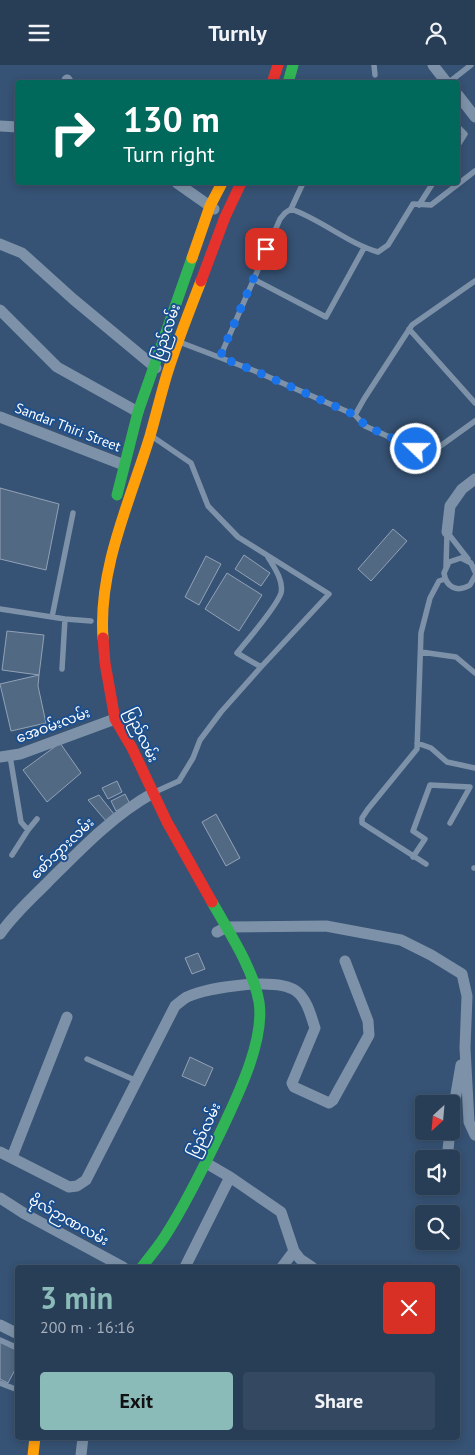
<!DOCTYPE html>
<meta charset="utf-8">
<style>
body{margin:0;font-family:"PT Sans","Noto Sans Myanmar",sans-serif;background:#344961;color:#f1f3f6;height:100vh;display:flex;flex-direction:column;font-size:19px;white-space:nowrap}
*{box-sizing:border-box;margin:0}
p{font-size:16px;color:#a5aeba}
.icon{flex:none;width:28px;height:28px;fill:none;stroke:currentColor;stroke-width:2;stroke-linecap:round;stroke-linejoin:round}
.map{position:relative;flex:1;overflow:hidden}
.side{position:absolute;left:15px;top:1200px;width:445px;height:175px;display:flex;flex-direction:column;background:#283e57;border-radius:5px;box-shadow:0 2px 8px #0003,0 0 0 1px #44576d}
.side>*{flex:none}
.banner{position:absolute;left:15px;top:15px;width:445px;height:105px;border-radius:5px;box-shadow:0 2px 8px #0003,0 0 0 1px #44576d;background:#00695c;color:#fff;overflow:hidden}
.needle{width:32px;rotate:206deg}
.tools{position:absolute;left:415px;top:1030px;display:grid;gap:10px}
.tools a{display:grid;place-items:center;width:45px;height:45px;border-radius:5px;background:#283e57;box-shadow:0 2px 8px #0003,0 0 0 1px #44576d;font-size:25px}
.pin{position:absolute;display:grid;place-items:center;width:42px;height:42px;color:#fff;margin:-21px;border-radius:10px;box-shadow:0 2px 8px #0006}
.me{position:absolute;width:55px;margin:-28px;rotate:292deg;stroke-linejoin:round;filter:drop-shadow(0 0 4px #0008)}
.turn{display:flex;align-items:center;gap:18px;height:105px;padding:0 25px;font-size:22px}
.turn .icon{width:65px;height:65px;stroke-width:2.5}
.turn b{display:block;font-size:35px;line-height:42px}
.round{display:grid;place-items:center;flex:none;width:52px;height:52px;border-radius:5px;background:#344961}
.summary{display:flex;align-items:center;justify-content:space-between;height:85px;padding:0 25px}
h1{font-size:30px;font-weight:700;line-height:38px;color:#8bbbb9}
.cta{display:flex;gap:10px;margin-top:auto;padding:10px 25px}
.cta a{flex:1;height:58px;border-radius:5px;background:#8bbbb9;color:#111;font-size:20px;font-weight:700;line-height:58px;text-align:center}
.cta a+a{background:#344961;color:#f1f3f6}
header{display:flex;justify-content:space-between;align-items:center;height:65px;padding:0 25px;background:#283e57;font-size:22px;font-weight:700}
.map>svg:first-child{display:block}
.building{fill:#526984;stroke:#92a2b6}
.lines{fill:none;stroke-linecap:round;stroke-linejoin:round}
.lane{stroke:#7d92a8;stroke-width:5.5}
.street{stroke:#7d92a8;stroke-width:11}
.fast{stroke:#30b455;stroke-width:11}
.slow{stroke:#ff9f0a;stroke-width:11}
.jam{stroke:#e5322d;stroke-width:11}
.route{stroke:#1a73e8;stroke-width:9;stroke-dasharray:0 16.2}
.labels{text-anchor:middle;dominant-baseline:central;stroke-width:4;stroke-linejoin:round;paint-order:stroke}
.street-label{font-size:14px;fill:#fff;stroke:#1b4f8f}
</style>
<header><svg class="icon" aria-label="menu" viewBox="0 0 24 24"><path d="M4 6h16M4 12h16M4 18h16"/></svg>Turnly<svg class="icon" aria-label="person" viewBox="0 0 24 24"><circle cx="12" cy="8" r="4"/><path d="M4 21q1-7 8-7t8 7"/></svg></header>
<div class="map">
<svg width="475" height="1390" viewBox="0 0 475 1390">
<rect width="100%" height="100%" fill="#365274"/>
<path class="building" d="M 0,423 L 59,439 L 46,505 L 0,494 Z
M 393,464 L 407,476 L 371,516 L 358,504 Z
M 244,490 L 270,508 L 261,521 L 235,504 Z
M 206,491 L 221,499 L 199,540 L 185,532 Z
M 227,508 L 262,530 L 239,566 L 205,544 Z
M 7,566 L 44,570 L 39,610 L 2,605 Z
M 39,610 L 38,621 L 46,658 L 11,666 L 0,619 Z
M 60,678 L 81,708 L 47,737 L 23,705 Z
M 117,716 L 122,727 L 108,734 L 102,723 Z
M 125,729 L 130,739 L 116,746 L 111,736 Z
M 99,730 L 114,749 L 106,756 L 88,735 Z
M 216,749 L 240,793 L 226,801 L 202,757 Z
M 198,888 L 205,904 L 192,909 L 185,893 Z
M 190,992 L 213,1003 L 205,1021 L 182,1011 Z
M 0,1277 L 18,1286 L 18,1299 L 8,1318 L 0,1314 Z"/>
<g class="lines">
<path class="lane" d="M 374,0 L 375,10
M 448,18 L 471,0
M 458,62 L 465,69 L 458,80
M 419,140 L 433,118
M 291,144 C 322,155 347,178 378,187 L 388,180 L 413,139 L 431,140 L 475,106
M 253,214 L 326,252 L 364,183
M 409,264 L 475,338
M 182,278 L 255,306 L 355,350 L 364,334 L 412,260 L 475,216
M 220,292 L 280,154 L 285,148 L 291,144 L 303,118
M 355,350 L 365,361 L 416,384 L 439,382 L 475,356
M 153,372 L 191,398 L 208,441 L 238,472 L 329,529 L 261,602
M 447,467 L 468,494
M 446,502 L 447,467
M 475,507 L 471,498 L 461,493 L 449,497 L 444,508 C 446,522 457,528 470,520 L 475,511
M 0,544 L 65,554 L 91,556
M 52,552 L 73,448
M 421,587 L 456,592 L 475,608
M 62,604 L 65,554
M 417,678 L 431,683 L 447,697 L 475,703
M 10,691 L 21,757 L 28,765
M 157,726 L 179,716 L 193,693 L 200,675 L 221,647 L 261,602 L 237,588 C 248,574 276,543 281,528 C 284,516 274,502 268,492
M 12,790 L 28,765 L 37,754
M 413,792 L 425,774 L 413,766 L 430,720 L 470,722 L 450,758
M 426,799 L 362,758 L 362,753 L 368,744 L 417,684 L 421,568 L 430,533 L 439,516 L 445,514
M 474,803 L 475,803
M 87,994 L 137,1016
M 0,1275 L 18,1283
M 0,1318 L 18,1325"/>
<path class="street" d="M 433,0 L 447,18
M 67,15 L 69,18
M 458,30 L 475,52
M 0,61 L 18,62
M 177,118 L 214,144
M 0,179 L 22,188 L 73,234 L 156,303
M 0,245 L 57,302 L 138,347
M 0,352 L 124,400
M 447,467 L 450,441 L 462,424 L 475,414
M 0,692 L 20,689 L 115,654
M 217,867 L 227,862 L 326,861 L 401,875 L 431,890 L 462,909 L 467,931 L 465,983 L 469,1057 L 475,1070
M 0,869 C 14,849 31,834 47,818 C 80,785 112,751 153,728
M 451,1058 L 461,1000
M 0,1087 L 69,1122 L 77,1121 L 86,1115 L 175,941 C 179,938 183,934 187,932 C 209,922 276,912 296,926 C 307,934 311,951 315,963 L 292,1018 L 294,1022 L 329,1038 L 333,1035 L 369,970 L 368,956 L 345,896
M 12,1092 L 67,952
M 447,1094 L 450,1066
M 206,1098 L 230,1112 L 281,1147 L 294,1186 L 300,1194 L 312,1202
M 0,1133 L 25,1149 L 123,1202
M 185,1202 L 230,1112
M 282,1202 L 294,1186
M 0,1260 L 18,1269
M 81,1390 L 83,1372"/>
<path class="fast" d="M 288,18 L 293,0
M 117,430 L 138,347 L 192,193
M 142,1202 C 150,1191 160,1180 167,1168 C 188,1135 205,1099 222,1064 C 238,1030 265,975 259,937 C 253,903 229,867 212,837"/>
<path class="slow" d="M 192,193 L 210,141 L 222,118
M 103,573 C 98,504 130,436 150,371 C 156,350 161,329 167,309 C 177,277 189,247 201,216
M 33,1390 L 35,1372"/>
<path class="jam" d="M 272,18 L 278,0
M 201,216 L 225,152 L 241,118
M 103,573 L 105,598 L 115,654 L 132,683 L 167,757 L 212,837"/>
</g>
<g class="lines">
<path class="route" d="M 266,184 L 220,292 L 255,306 L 355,350 L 366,361 L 416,384"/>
</g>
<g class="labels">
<g class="street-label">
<text transform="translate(166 267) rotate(-71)">ပြည်လမ်း</text>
<text transform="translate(68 362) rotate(21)">Sandar Thiri Street</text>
<text transform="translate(53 660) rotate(-20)">အေဝမ်းလမ်း</text>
<text transform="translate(142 670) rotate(65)">ပြည်လမ်း</text>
<text transform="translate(62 783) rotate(-44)">စော်ဘွားလမ်း</text>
<text transform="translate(204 1065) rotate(-65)">ပြည်လမ်း</text>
<text transform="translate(69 1155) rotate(29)">ဗိုလ်ဉာဏလမ်း</text>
</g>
</g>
</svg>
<div class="tools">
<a><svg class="needle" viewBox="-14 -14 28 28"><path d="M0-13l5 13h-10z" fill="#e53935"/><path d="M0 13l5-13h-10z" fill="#a5aeba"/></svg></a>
<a><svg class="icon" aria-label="sound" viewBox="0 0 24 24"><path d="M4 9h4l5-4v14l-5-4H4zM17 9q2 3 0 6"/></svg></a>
<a><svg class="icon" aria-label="search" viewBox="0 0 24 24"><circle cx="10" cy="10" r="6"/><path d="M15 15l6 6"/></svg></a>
</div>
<div class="pin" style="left:266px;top:184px;background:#d93025"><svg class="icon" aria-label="arrive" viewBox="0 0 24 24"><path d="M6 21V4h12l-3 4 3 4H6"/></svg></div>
<svg class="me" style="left:416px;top:384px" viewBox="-20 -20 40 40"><circle r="17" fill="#1a73e8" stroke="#fff" stroke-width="3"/><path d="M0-11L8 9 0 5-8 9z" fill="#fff"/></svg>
<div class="banner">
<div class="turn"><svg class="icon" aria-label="right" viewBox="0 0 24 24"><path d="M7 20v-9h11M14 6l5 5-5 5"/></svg><div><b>130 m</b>Turn right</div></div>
</div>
<section class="side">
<div class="summary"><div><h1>3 min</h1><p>200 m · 16:16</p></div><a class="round" style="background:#d93025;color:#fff"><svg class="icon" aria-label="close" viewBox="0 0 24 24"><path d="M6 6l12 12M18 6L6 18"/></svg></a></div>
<div class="cta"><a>Exit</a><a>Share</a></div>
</section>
</div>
